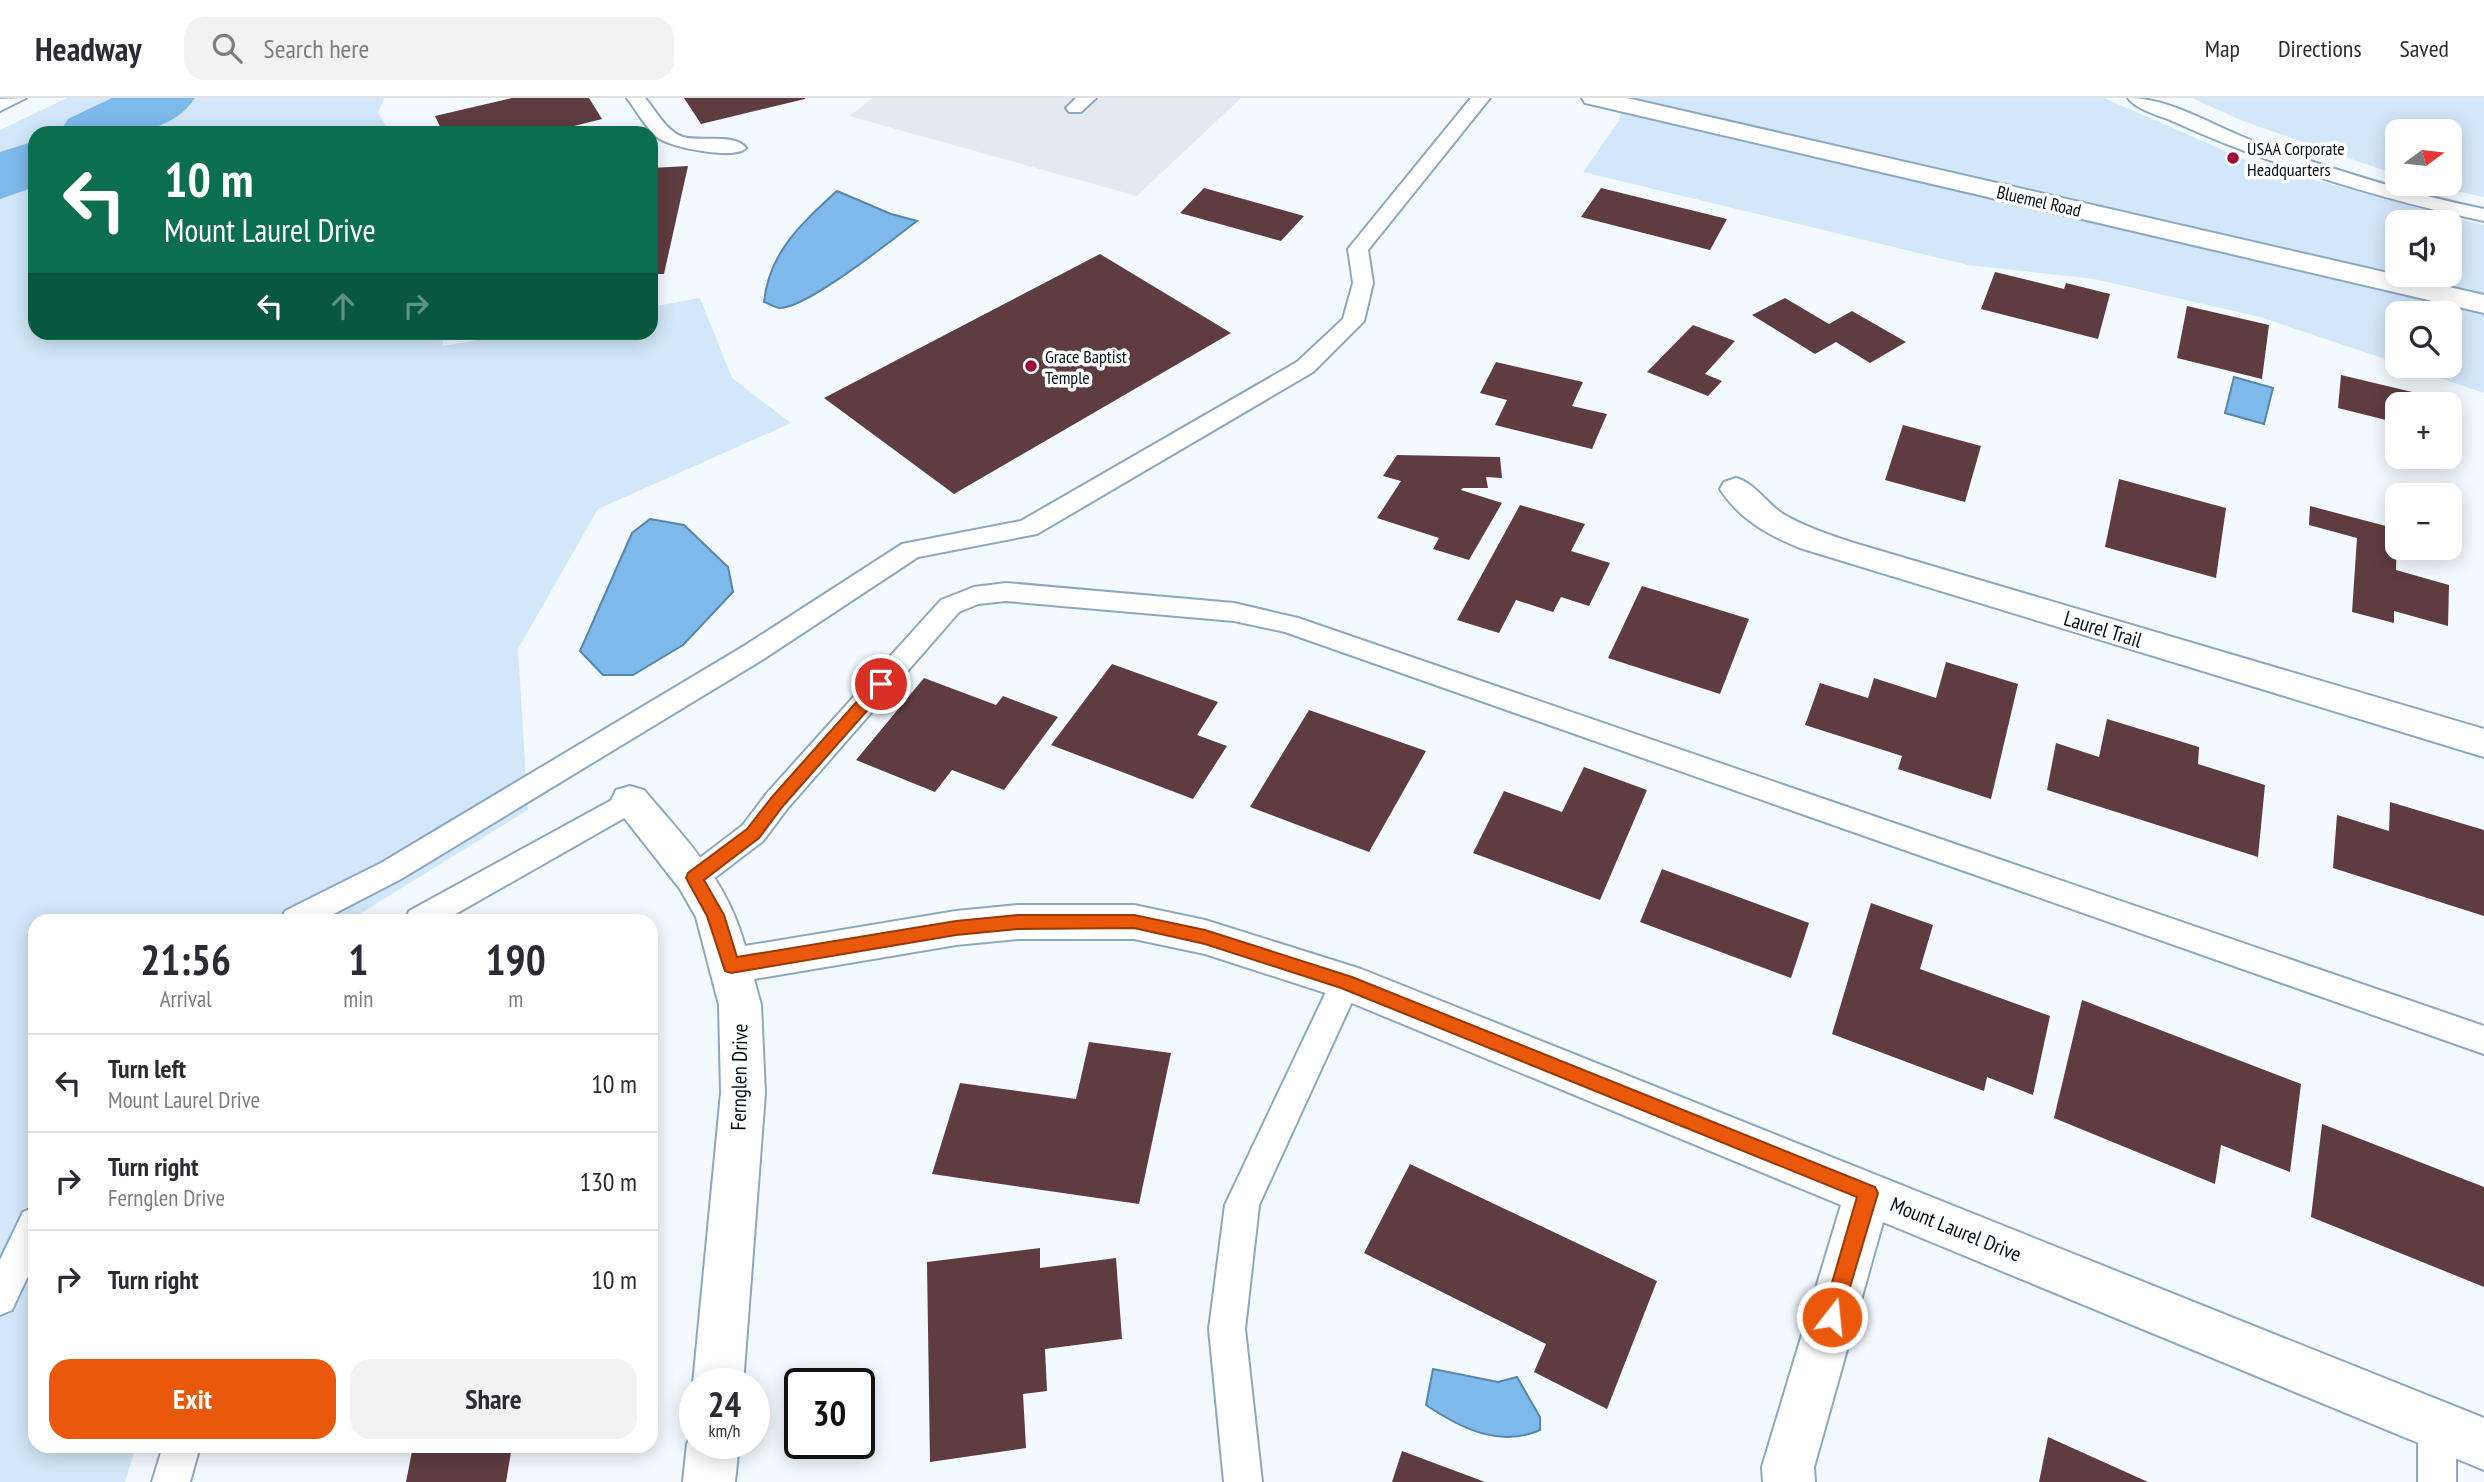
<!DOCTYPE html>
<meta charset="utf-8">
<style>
body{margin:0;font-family:"PT Sans Narrow",sans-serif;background:#f2f2f3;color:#2b2b33;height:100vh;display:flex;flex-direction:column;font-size:26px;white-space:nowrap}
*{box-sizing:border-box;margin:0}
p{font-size:23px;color:#7c7c81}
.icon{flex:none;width:38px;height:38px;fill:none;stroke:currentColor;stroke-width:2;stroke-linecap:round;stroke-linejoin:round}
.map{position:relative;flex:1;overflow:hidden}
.drawer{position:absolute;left:28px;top:816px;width:630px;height:539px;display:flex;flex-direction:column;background:#fff;border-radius:21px;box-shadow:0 4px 18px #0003}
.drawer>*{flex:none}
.guide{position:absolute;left:28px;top:28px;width:630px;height:214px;border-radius:21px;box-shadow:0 4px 18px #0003;background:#0b6e4f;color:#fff;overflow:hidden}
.needle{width:46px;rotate:75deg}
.tools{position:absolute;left:2385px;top:21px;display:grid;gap:14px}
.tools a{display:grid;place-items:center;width:77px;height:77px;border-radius:14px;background:#fff;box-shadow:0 4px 18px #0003;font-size:35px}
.speed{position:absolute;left:679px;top:1270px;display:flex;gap:14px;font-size:35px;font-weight:700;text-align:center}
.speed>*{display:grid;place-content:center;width:91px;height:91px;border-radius:50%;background:#fff;box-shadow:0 4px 18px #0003;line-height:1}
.speed small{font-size:18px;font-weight:400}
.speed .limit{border:4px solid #111;border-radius:10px;background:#fff;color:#111}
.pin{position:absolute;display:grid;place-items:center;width:60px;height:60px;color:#fff;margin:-30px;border:4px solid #fff;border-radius:50%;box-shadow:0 2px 7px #0007}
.me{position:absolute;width:77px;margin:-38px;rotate:16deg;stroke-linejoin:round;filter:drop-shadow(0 0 5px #0008)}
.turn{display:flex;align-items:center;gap:24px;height:147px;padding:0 21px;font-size:32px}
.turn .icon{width:91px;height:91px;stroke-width:2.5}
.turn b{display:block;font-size:49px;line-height:60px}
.lanes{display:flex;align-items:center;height:66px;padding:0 21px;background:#0003;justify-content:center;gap:35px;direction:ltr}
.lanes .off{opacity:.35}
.eta{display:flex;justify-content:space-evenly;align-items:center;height:119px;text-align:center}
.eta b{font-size:42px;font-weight:700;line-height:49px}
.primary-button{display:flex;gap:14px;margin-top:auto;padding:14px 21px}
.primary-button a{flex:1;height:80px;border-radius:21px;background:#ea580c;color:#fff;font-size:28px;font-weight:700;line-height:80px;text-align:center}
.primary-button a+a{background:#f2f2f3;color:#2b2b33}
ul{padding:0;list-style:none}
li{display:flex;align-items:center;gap:21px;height:98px;padding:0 21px;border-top:2px solid #e1e1e2}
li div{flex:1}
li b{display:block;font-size:26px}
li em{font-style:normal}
header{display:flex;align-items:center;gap:42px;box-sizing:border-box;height:98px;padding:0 35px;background:#fff;border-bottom:2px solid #e1e1e2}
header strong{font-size:33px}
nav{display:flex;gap:38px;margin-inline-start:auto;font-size:24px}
.search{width:490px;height:63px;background:#f2f2f3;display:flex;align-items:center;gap:18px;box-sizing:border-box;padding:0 24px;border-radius:21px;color:#7c7c81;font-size:26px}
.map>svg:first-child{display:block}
.built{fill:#e2e9f0}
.green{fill:#d2e7fa;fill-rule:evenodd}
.water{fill:#7eb9eb;stroke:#5985ab;stroke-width:2}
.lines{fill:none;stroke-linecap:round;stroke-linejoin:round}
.river{fill:#7eb9eb;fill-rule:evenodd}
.building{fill:#5f3c40}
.service-casing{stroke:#8ba8c2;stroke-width:4}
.minor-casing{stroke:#8ba8c2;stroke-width:4}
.service{fill:#fff;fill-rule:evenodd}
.minor{fill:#fff;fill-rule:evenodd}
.route{fill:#ea580c;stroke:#983908;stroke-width:2}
.poi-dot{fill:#a2053a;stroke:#fff;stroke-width:2.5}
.labels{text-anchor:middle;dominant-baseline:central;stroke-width:7;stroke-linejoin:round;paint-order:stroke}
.far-poi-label{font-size:18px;fill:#040d16;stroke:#fff;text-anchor:start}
.far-street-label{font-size:18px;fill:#040d16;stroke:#fff}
.street-label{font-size:21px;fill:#040d16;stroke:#fff}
</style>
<header>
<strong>Headway</strong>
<div class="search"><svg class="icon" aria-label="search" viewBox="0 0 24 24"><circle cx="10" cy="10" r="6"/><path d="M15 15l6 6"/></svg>Search here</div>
<nav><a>Map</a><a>Directions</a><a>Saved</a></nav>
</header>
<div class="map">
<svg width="2484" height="1384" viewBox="0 0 2484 1384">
<rect width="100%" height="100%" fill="#f3faff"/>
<path class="built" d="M 873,0 L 1241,0 L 1137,98 L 849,18 Z"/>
<path class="green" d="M 67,0 L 384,0 L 378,15 L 391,35 L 35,35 L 35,234 L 442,234 L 443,248 L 517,235 L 651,234 L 651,209 L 700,200 L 732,280 L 791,325 L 598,411 L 518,551 L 528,712 L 350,822 L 35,822 L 35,1348 L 136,1348 L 125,1384 L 0,1384 L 0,32 Z
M 1624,0 L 2104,0 L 2255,66 L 2484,127 L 2484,295 L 2404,268 L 2450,268 L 2450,215 L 2398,215 L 2397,265 L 2260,219 L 2094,181 L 1968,167 L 1583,74 L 1619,23 ZM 2398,124 L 2450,124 L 2450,177 L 2398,177 Z
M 2192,0 L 2484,0 L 2484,99 L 2422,86 L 2450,86 L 2450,33 L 2398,33 L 2397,77 L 2243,23 Z"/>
<path class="water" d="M 837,93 L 891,116 L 917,123 C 893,141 805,212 779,210 C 774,209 768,205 764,204 C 769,154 802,125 837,93 Z
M 2234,279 L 2273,290 L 2264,326 L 2225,315 Z
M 650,421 L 684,427 L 728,469 L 733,494 L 683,547 L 633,577 L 603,577 L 580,553 L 632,435 Z
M 1433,1271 L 1498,1284 L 1517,1279 L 1540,1319 L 1540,1332 C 1500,1350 1460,1330 1426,1307 Z"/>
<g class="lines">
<path class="river" d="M 112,0 L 195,0 C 165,44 106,35 59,35 L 68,21 Z
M 35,43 L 35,89 L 0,101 L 0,54 Z"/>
</g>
<path class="building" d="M 512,0 L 589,0 L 602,21 L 546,35 L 443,35 L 435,18 Z
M 684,0 L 805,0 L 805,1 L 701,26 Z
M 688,68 L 664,176 L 651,176 L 651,70 Z
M 1204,90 L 1304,118 L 1281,143 L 1180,115 Z
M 1601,90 L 1727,121 L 1710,152 L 1581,119 Z
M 1100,156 L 1231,235 L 954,396 L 824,300 Z
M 1995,174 L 2064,191 L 2066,185 L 2110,196 L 2098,241 L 1981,211 Z
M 1785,200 L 1829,226 L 1852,213 L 1906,244 L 1870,265 L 1836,244 L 1815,256 L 1752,217 Z
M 2187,208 L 2269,227 L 2262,281 L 2177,260 Z
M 1693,227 L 1735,243 L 1705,276 L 1722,283 L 1708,298 L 1647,274 Z
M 1496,264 L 1583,284 L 1572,308 L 1607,316 L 1592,351 L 1495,327 L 1507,302 L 1480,295 Z
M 2341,277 L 2454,304 L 2454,339 L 2450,338 L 2450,306 L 2398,306 L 2398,325 L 2338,310 Z
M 1903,327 L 1981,348 L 1965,404 L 1885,382 Z
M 1397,357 L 1500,359 L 1502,380 L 1486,379 L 1488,390 L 1463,390 L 1461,392 L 1502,405 L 1469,462 L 1433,451 L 1439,440 L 1377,420 L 1401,383 L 1383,378 Z
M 2119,381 L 2226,410 L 2216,480 L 2105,449 Z
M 1520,407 L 1585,426 L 1571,453 L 1610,465 L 1589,508 L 1561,499 L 1553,514 L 1516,502 L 1499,535 L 1457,522 Z
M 2310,408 L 2397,431 L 2396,472 L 2449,487 L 2448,528 L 2394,513 L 2394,525 L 2352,514 L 2357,440 L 2309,427 Z
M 1642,488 L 1749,521 L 1720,596 L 1608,560 Z
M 1946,564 L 2018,586 L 1991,701 L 1898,671 L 1902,658 L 1805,627 L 1820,585 L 1868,600 L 1874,580 L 1936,600 Z
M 1112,566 L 1218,604 L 1197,637 L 1227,648 L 1193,701 L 1051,647 Z
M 924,580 L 996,607 L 1003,598 L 1058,619 L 1004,692 L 952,672 L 935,694 L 856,662 Z
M 1309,612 L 1426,653 L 1369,754 L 1250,709 Z
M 2107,621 L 2199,649 L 2198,666 L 2265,687 L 2258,759 L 2047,692 L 2056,645 L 2099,659 Z
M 1584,669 L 1647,692 L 1600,802 L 1473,755 L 1504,693 L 1562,714 Z
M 2390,704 L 2484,732 L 2484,818 L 2333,770 L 2337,717 L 2389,733 Z
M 1662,771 L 1809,825 L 1791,880 L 1640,824 Z
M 1871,805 L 1933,827 L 1920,871 L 2050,918 L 2033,997 L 1987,979 L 1984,993 L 1832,936 Z
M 2082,902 L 2301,986 L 2290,1074 L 2221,1047 L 2215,1086 L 2054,1020 Z
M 1089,944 L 1171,955 L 1139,1106 L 932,1076 L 960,985 L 1076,1001 Z
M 2322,1026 L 2484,1089 L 2484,1189 L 2311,1119 Z
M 1410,1066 L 1657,1183 L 1607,1311 L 1534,1274 L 1546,1246 L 1364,1155 Z
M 1040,1150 L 1040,1170 L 1116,1160 L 1122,1241 L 1045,1251 L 1047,1293 L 1023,1296 L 1026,1350 L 930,1364 L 927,1164 Z
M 2048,1339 L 2148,1384 L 2039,1384 Z
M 413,1348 L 512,1348 L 506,1384 L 406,1384 Z
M 1402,1353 L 1485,1384 L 1392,1384 Z"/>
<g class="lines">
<g class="service-casing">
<path id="service" d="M 26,0 L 0,13 L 0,1 Z
M 627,0 L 645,0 C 656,13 666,33 683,39 C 700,44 735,35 746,50 C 736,62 670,50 657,39 C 646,30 636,12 627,0 Z
M 1076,0 L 1096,0 L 1081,14 L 1069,14 L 1066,10 Z
M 1471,0 L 1490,0 L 1368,152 L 1373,185 L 1364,223 L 1313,274 L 1037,436 L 918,459 L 762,562 L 401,781 L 322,822 L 281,822 L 285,813 L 381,765 L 744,548 L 902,446 L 1021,423 L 1297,264 L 1343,221 L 1353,185 L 1348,151 Z
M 2128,0 C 2171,0 2213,28 2253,43 C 2328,70 2406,95 2484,111 L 2484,123 C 2377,100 2269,67 2170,22 C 2157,17 2136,11 2128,0 Z
M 1006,485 L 1234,505 L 1298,520 L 2484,928 L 2484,956 L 1285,534 L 1234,523 L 1006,503 L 978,506 L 959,514 L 787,711 L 763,743 L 704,788 L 694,792 L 684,788 L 679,780 L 684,772 L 743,727 L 767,695 L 941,502 L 974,489 Z
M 630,692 L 640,695 L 644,703 L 640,711 L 445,822 L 405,822 L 409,813 Z
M 1346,871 L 1357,875 L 1361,884 L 1259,1107 L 1245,1231 L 1262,1384 L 1224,1384 L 1209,1231 L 1225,1107 L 1335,875 Z
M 35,1109 L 35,1163 L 12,1212 L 0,1217 L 0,1162 L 23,1114 Z
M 2437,1309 L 2450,1315 L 2456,1328 L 2456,1384 L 2418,1384 L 2418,1328 L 2424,1315 Z
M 163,1348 L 200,1348 L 190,1384 L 152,1384 Z"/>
</g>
<g class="minor-casing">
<path id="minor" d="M 1582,0 L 1627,0 L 2484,197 L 2484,215 L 1594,7 L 1585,5 Z
M 1736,380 C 1755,385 1766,405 1783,416 C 1805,429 1830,437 1854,445 L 2484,631 L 2484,659 L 1800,450 C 1768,437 1739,421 1720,391 L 1724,384 Z
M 630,688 L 644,692 C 687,743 727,782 745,848 L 956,813 L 1018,807 L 1134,807 L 1205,822 L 1361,871 L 2484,1320 L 2484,1372 L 1883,1124 L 1814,1369 L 1815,1384 L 1763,1384 L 1762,1369 L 1841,1107 L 1335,898 L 1205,856 L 1134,841 L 1018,841 L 956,847 L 754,881 L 761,907 L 765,995 L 743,1286 L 695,1286 L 695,1290 L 693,1286 L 721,995 L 719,907 L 696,819 L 680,791 L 611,703 L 616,692 Z
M 695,1328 L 695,1346 L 739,1346 L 735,1384 L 683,1384 L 687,1346 Z"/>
</g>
<use href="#service" class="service"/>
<use href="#minor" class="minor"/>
</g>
<path class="route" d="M 881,580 L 889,586 L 887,590 L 783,708 L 759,740 L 704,782 L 724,817 L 737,859 L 956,823 L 1018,817 L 1134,817 L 1205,832 L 1352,879 L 1875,1089 L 1878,1095 L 1839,1226 L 1832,1229 L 1825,1226 L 1822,1219 L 1857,1099 L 1341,890 L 1205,846 L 1134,830 L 1018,831 L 956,837 L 731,875 L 725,873 L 707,818 L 686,780 L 688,775 L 747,731 L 772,699 L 876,582 Z"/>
<g class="poi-dot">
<circle cx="2233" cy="60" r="7"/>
<circle cx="1031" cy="268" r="7"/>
</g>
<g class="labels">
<g class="far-poi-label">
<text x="2247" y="50">USAA Corporate<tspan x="2247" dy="21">Headquarters</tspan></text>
<text x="1045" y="258">Grace Baptist<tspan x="1045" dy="21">Temple</tspan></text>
</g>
<g class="far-street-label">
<text transform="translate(2039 103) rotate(13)">Bluemel Road</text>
</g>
<g class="street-label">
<text transform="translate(2103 531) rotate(17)">Laurel Trail</text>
<text transform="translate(739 979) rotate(-89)">Fernglen Drive</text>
<text transform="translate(1956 1131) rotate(22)">Mount Laurel Drive</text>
</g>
</g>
</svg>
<div class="tools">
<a><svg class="needle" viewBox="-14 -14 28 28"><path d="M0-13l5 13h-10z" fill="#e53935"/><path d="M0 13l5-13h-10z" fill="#7c7c81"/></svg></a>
<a><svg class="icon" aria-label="sound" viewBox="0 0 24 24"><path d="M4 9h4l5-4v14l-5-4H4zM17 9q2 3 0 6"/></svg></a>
<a><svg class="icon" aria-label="search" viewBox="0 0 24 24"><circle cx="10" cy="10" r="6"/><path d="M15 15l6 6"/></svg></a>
<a>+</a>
<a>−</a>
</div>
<div class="speed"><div>24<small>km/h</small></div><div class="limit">30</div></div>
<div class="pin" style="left:881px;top:586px;background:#d93025"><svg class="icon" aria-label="arrive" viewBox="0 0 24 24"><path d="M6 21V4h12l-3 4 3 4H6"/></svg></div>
<svg class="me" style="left:1832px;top:1219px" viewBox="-20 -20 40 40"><circle r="17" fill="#ea580c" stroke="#fff" stroke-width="3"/><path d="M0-11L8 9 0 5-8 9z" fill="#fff"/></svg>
<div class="guide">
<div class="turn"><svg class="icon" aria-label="left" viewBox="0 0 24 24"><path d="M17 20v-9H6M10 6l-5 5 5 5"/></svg><div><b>10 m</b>Mount Laurel Drive</div></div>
<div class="lanes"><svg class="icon" aria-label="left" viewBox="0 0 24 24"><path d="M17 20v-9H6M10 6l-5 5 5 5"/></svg><svg class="icon off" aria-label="ahead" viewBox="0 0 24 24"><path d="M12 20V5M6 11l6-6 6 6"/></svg><svg class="icon off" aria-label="right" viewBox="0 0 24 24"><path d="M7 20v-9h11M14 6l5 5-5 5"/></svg></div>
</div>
<section class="drawer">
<div class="eta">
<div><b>21:56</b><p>Arrival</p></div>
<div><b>1</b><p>min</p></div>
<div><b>190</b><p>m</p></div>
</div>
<ul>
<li><svg class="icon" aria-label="left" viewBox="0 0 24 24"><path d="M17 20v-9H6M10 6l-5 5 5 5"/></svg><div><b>Turn left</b><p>Mount Laurel Drive</p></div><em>10 m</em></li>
<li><svg class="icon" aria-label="right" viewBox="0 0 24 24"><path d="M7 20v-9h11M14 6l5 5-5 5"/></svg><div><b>Turn right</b><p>Fernglen Drive</p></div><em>130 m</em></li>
<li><svg class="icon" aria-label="right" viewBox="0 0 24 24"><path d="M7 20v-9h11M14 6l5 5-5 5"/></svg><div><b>Turn right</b></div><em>10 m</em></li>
</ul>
<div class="primary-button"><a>Exit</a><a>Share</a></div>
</section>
</div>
